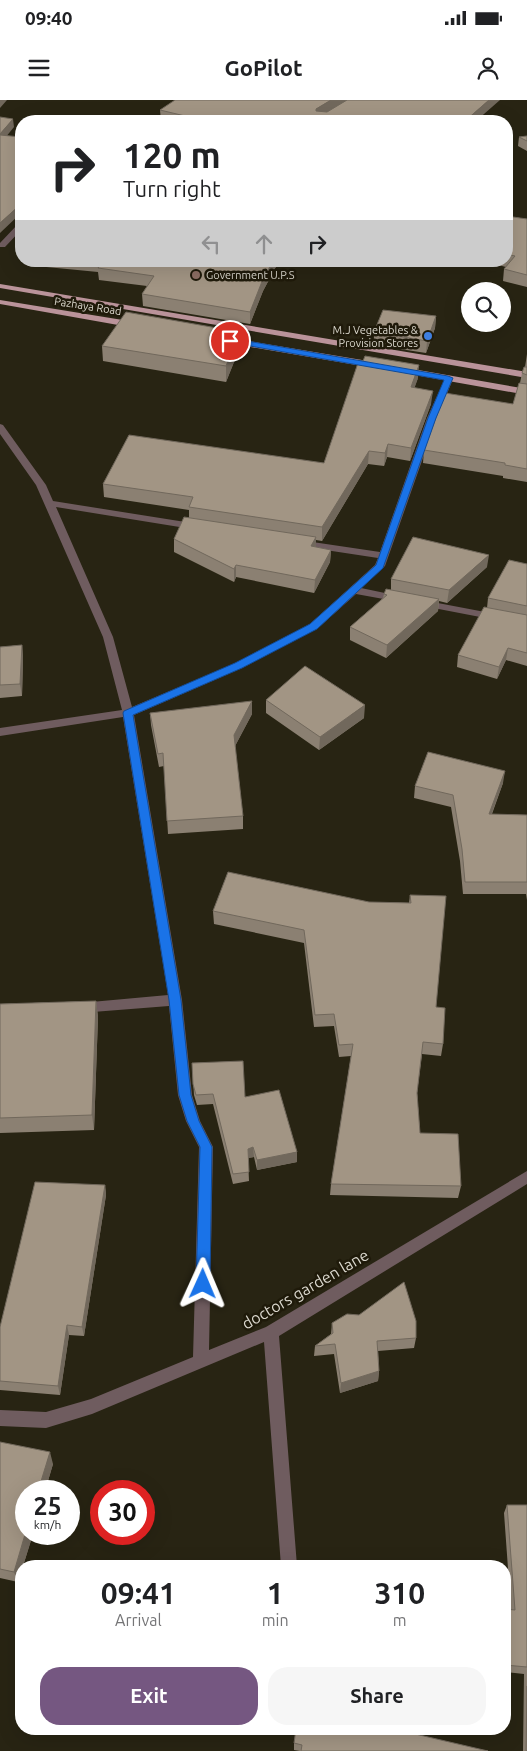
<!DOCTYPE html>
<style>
body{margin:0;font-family:Ubuntu,sans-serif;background:#f6f6f6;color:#202124;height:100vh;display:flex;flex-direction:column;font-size:19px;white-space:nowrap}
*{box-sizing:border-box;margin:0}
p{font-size:16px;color:#757577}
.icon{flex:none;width:28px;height:28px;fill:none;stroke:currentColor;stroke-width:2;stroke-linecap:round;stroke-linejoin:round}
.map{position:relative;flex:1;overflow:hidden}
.drawer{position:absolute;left:15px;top:1460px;width:496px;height:175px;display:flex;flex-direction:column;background:#fff;border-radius:20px;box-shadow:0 5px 20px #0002}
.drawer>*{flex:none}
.guide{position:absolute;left:15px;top:15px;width:498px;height:152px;border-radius:20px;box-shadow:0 5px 20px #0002;background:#fff;color:#202124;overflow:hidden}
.controls{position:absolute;left:461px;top:182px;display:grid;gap:10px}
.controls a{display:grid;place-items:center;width:50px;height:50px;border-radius:50%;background:#fff;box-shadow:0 5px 20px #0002;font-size:25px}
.speed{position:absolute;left:15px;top:1380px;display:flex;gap:10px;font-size:25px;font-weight:700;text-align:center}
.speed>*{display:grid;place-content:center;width:65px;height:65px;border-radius:50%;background:#fff;box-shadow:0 5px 20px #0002;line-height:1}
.speed small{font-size:12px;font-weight:400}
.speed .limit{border:8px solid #d22;background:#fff;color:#111}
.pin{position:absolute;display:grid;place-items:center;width:42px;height:42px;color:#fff;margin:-21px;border:2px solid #fff;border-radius:50%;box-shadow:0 1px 5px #0007}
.me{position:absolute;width:55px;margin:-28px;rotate:1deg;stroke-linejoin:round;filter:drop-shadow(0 0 4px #0008)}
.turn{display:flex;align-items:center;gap:18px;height:105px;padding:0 25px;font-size:22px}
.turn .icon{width:65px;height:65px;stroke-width:2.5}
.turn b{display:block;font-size:35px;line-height:42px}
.lanes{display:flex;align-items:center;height:48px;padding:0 25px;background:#0003;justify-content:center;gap:25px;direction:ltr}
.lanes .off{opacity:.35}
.eta{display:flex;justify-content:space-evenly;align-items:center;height:85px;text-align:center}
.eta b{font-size:30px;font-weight:600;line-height:35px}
.cta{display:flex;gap:10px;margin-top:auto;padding:10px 25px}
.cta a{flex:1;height:58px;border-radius:20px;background:#755781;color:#fff;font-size:20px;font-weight:600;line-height:58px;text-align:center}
.cta a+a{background:#f6f6f6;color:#202124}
.status{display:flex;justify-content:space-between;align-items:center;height:35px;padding:0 25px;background:#fff;direction:ltr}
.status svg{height:14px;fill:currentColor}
header{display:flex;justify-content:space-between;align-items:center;height:65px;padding:0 25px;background:#fff;font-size:22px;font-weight:600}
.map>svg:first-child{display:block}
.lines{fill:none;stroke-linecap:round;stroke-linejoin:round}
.minor{fill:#6f5c5f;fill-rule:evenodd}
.major{fill:#ba939a;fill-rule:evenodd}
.wall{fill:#8b8072}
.shaded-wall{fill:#71685c}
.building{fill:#a29584;stroke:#71685c}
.route{fill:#1a73e8;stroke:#114b97}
.education-dot{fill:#8d6e63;stroke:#1f1a0a;stroke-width:2}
.shop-dot{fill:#3f7fe0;stroke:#1f1a0a;stroke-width:2}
.labels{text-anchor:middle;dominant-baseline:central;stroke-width:5;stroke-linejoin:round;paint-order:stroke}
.far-poi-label{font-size:11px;fill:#dad7cd;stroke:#1f1a0a;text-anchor:start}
.far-street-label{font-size:11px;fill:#dad7cd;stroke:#1f1a0a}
.near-street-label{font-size:16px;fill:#dad7cd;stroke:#1f1a0a}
</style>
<div class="status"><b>09:40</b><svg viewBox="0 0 49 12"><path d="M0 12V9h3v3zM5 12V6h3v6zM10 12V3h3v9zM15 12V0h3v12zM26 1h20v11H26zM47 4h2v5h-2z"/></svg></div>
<header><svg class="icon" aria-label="menu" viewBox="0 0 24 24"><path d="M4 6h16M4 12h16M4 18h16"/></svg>GoPilot<svg class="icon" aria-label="person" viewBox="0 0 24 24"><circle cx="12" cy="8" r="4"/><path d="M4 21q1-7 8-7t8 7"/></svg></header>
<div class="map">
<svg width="527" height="1651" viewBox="0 0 527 1651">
<rect width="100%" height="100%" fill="#282413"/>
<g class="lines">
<path class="minor" d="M 18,124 L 21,124 L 21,130 L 5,147 L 0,147 L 0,143 Z
M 449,276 L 453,279 L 437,318 L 385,466 L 361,488 L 404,497 L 405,499 L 404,501 L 400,502 L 356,494 L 318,528 L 242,568 L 134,615 L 182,900 L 192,995 L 200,1021 L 213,1047 L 209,1250 L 266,1227 L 527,1071 L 527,1084 L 279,1236 L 297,1466 L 281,1466 L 264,1242 L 92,1314 L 46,1328 L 0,1326 L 0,1310 L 46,1312 L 91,1299 L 193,1257 L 199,1047 L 186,1021 L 178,995 L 169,906 L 80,913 L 75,912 L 73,908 L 75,904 L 80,903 L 168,895 L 123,617 L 0,636 L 0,628 L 122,610 L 103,537 L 36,385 L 0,334 L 0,324 L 3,325 L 46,385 L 53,401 L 198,424 L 203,427 L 198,430 L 56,407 L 113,537 L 132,607 L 234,564 L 310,524 L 375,465 L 378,458 L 299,446 L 294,443 L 299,440 L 380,452 L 427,318 L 445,279 Z
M 422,500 L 527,520 L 527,526 L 418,505 L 417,503 Z"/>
<path class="major" d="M 0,184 L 527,272 L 527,278 L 0,188 Z
M 0,200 L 135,222 L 139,225 L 135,228 L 0,204 Z
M 224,237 L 374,262 L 378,265 L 374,268 L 221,242 L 221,238 Z
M 401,267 L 527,289 L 527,295 L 398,272 L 397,270 Z"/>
</g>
<path class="wall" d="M 160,10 L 476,21 L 161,21 Z
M 527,36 L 527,51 L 518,46 L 519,37 Z
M 506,116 L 527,119 L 527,187 L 503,181 L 504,169 L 506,167 L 482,161 L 506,161 Z
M 35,161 L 279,161 L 263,191 L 250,224 L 143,206 L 142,194 L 147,186 L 99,180 L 98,172 L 36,166 Z
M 436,216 L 435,228 L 426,253 L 374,245 L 374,232 Z
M 240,232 L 240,247 L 226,282 L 103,261 L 102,246 Z
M 527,254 L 527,382 L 503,378 L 503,376 L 423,363 L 424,350 L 513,304 L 520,283 L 522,273 L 525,267 Z
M 418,278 L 414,288 L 431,304 L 410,361 L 387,357 L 384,366 L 368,364 L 322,441 L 316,440 L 316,447 L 331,450 L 330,462 L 314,493 L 236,477 L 234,482 L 174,452 L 174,439 L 189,418 L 189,410 L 104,397 L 103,384 L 324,363 Z
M 527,464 L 527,566 L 506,560 L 497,579 L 457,567 L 458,555 L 487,508 L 488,498 Z
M 487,467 L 447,503 L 439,501 L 438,511 L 386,558 L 350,540 L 350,527 L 383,498 L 384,494 L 391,490 L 391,479 Z
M 22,545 L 23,558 L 22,596 L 0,598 L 0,547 Z
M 266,600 L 364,618 L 319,650 L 266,613 Z
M 150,613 L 252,614 L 235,646 L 243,716 L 243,729 L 168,734 L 164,666 L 159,667 L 151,625 Z
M 503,683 L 492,714 L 527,715 L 527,800 L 526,794 L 463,794 L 460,761 L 451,707 L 414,698 L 415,686 Z
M 410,795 L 436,907 L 443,944 L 441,956 L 422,954 L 417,993 L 420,1033 L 461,1086 L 458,1098 L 330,1095 L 331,1084 L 351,956 L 339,957 L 334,926 L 314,927 L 304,843 L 214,824 L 213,811 L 369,802 L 409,803 Z
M 96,901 L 98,917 L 94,1030 L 0,1033 L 0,904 Z
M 192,963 L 245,997 L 297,1062 L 257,1070 L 254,1057 L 248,1058 L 249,1081 L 233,1084 L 213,1004 L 197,1005 L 194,995 Z
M 105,1085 L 106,1095 L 84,1236 L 69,1235 L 60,1295 L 0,1290 L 0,1227 Z
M 332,1223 L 416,1238 L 414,1248 L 378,1251 L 379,1271 L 378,1281 L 340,1293 L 334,1254 L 314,1256 L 315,1246 L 331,1234 Z
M 0,1342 L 53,1364 L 45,1391 L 26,1391 L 33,1434 L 23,1466 L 21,1466 L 21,1472 L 18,1482 L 0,1478 Z
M 507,1405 L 527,1405 L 527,1651 L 523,1651 L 524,1574 L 505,1572 L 505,1509 L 511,1510 L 504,1413 Z
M 294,1643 L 488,1651 L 300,1651 L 294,1650 Z"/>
<path class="shaded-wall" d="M 0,0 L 7,0 L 0,8 Z
M 331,0 L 348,0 L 316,19 L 316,9 Z
M 489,0 L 500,0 L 476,21 L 465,21 Z
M 13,19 L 14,27 L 1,43 L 0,34 Z
M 21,104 L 21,113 L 0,133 L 0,123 Z
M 273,161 L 279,161 L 263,191 L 250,224 L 250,212 L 263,179 Z
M 436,216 L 435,228 L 426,253 L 427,241 Z
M 240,232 L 240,247 L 226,282 L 226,266 Z
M 419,265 L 418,278 L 410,301 L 411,287 Z
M 433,291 L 431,304 L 410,361 L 411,348 Z
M 388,344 L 387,357 L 384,366 L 385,353 Z
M 369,351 L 368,364 L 322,441 L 322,427 Z
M 316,437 L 316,450 L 311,446 Z
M 331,450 L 330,462 L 314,493 L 315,480 Z
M 489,455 L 487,467 L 447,503 L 449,490 Z
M 236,465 L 236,477 L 234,482 L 234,469 Z
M 439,499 L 438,511 L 386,558 L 387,545 Z
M 22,545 L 23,558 L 22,596 L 20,584 Z
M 508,548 L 506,560 L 497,579 L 499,567 Z
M 252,601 L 252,614 L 234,648 L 234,635 Z
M 365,605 L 364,618 L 319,650 L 320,637 Z
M 505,671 L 503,683 L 487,726 L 489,714 Z
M 96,901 L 98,917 L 94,1030 L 92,1015 Z
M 253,1047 L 254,1057 L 248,1058 L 248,1049 Z
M 297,1052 L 297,1062 L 257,1070 L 257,1060 Z
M 105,1085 L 106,1095 L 84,1236 L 82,1227 Z
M 67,1225 L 69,1235 L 60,1295 L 58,1286 Z
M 379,1271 L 378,1281 L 340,1293 L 341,1283 Z
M 50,1352 L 53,1364 L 45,1391 L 38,1391 Z
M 26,1431 L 26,1434 L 33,1434 L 23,1466 L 21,1466 L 21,1472 L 18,1482 L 14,1472 Z"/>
<path class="building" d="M 175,0 L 331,0 L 316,9 L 316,11 L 327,12 L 347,0 L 489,0 L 465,21 L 206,21 L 160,10 Z
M 0,17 L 13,19 L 0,34 Z
M 0,35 L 21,37 L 21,104 L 0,123 Z
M 527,36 L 527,41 L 519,37 Z
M 506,116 L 527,119 L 527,175 L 504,169 L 515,156 L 506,154 Z
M 103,161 L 273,161 L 263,179 L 250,212 L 142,194 L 154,176 L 98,168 Z
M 383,210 L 436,216 L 427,241 L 374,232 Z
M 126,212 L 240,232 L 226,266 L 102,246 Z
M 365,256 L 419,265 L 411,287 L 433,291 L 411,348 L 388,344 L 385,353 L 369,351 L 322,427 L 189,407 L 193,397 L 103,384 L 129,335 L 324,363 L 359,260 L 363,261 Z
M 524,267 L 527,267 L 527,275 L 522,273 Z
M 519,283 L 527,284 L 527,369 L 505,365 L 505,363 L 424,350 L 445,293 L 513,304 Z
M 184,417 L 316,437 L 311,446 L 331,450 L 315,480 L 236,465 L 234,469 L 174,439 Z
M 413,437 L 489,455 L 449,490 L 391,479 Z
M 509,460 L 527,464 L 527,506 L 488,498 Z
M 386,489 L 439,499 L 387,545 L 350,527 L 387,495 L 384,494 Z
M 484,507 L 527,515 L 527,553 L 508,548 L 499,567 L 458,555 Z
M 22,545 L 20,584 L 0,585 L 0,547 Z
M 305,566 L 365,605 L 320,637 L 266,600 Z
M 252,601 L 234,635 L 243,716 L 167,721 L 163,653 L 158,654 L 150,613 Z
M 428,652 L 505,671 L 489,714 L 527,715 L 527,782 L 465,782 L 462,749 L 453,695 L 415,686 Z
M 228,772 L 369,802 L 411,803 L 410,795 L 446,796 L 436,907 L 445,908 L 443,944 L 423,942 L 417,993 L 420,1033 L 458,1034 L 461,1086 L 331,1084 L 353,944 L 339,945 L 334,914 L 315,915 L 304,830 L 213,811 Z
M 96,901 L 92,1015 L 0,1018 L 0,904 Z
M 243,961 L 245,997 L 279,990 L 297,1052 L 257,1060 L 253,1047 L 248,1049 L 249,1072 L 233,1074 L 213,994 L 196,995 L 193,984 L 192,963 Z
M 35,1082 L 105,1085 L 82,1227 L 67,1225 L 58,1286 L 0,1281 L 0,1227 Z
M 404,1182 L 416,1221 L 416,1238 L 377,1241 L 379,1271 L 341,1283 L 335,1244 L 315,1246 L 333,1233 L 332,1223 L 347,1214 L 359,1215 Z
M 0,1342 L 50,1352 L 38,1391 L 26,1391 L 26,1431 L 14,1472 L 0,1469 Z
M 507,1405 L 527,1405 L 527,1567 L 505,1565 L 505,1509 L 515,1510 Z
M 527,1586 L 527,1651 L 526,1651 Z
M 296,1629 L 394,1629 L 488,1651 L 301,1651 L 302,1645 L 294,1643 Z"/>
<path class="route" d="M 230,238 L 448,276 L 453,278 L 436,318 L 383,468 L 317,529 L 242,568 L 133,615 L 181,900 L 191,995 L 199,1021 L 212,1047 L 210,1184 L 208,1188 L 203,1190 L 198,1188 L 196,1184 L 200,1047 L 187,1021 L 179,995 L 169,900 L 123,613 L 124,611 L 235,563 L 310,524 L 376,465 L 428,318 L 444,280 L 227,242 L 226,241 Z"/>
<circle class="education-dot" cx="196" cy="175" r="5"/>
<circle class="shop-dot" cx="428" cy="236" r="5"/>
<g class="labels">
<g class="far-poi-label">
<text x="206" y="175">Government U.P.S</text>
<text x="418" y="230" text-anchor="end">M.J Vegetables &amp;<tspan x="418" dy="13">Provision Stores</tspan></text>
</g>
<g class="far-street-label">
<text transform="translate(88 206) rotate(9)">Pazhaya Road</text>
</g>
<g class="near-street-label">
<text transform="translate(305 1189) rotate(-30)">doctors garden lane</text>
</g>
</g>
</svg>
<div class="controls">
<a><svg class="icon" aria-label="search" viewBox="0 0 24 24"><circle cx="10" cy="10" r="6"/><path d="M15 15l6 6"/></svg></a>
</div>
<div class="speed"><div>25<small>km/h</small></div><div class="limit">30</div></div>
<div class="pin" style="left:230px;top:241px;background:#d93025"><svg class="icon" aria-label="arrive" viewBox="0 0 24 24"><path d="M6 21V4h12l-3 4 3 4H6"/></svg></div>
<svg class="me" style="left:203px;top:1184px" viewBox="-20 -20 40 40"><path d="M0-17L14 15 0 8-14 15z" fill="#1a73e8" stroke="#fff" stroke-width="4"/></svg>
<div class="guide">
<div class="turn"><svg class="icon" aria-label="right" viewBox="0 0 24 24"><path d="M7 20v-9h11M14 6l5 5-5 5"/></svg><div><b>120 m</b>Turn right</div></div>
<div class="lanes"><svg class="icon off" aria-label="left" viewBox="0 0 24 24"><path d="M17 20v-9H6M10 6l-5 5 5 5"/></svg><svg class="icon off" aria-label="ahead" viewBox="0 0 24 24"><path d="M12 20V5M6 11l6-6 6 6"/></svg><svg class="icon" aria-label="right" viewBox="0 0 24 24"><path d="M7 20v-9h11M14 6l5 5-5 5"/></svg></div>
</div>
<section class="drawer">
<div class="eta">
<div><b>09:41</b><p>Arrival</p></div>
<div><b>1</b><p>min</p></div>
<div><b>310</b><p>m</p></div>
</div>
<div class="cta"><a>Exit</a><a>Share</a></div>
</section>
</div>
